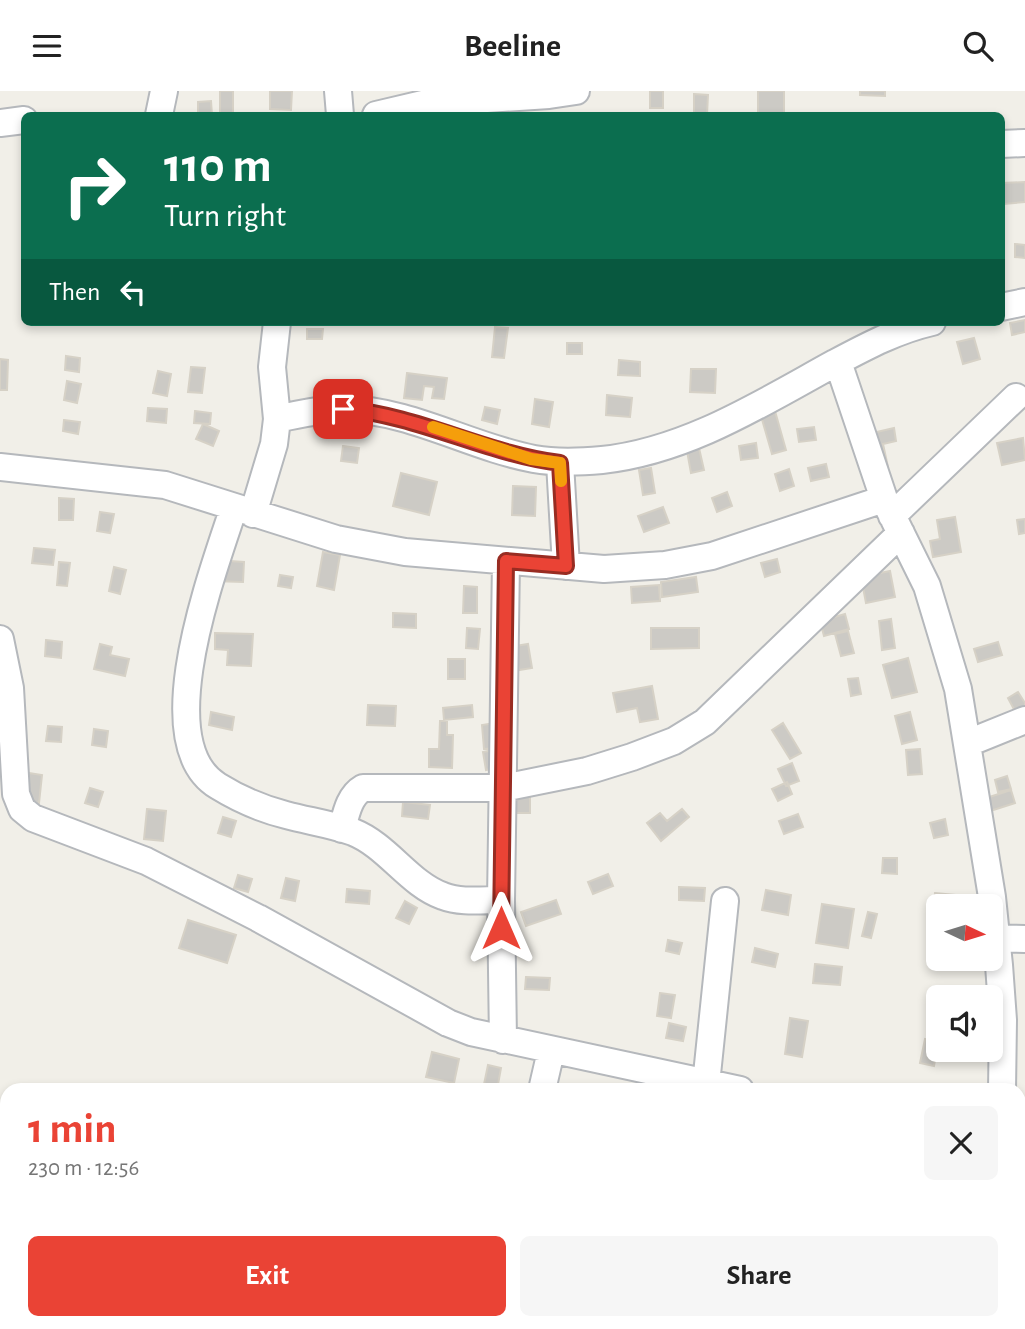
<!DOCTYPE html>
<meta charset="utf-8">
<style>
body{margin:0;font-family:"Alegreya Sans",sans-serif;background:#f6f6f6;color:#222;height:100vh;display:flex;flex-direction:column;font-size:26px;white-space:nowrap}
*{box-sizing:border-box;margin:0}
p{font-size:23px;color:#767676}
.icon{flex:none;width:38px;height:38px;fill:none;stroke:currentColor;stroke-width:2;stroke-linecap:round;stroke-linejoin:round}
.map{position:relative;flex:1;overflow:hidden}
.sheet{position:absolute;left:0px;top:992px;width:1026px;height:247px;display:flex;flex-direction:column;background:#fff;border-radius:21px 21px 0 0;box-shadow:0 4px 10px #0003}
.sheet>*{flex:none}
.hud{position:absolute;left:21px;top:21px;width:984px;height:214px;border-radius:10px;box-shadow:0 4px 10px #0003;background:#0b6e4f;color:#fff;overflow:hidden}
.needle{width:46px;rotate:94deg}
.controls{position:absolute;left:926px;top:803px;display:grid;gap:14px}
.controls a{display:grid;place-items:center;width:77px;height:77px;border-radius:10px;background:#fff;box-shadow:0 4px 10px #0003;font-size:35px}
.pin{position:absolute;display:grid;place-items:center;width:60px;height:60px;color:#fff;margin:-30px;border-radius:14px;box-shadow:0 4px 10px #0006}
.me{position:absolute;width:77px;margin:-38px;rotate:0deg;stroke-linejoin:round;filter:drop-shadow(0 0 5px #0008)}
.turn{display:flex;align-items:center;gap:24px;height:147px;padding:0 28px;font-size:32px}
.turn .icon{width:91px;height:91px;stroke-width:2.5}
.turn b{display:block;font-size:49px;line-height:60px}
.then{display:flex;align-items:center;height:66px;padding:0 28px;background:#0003;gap:14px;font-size:26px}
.round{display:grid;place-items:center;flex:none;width:74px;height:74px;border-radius:10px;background:#f6f6f6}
.overview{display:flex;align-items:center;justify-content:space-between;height:119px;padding:0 28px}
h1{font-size:42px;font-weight:700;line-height:52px;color:#ea4335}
.primary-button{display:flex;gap:14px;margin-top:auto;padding:14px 28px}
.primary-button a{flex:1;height:80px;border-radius:10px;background:#ea4335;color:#fff;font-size:28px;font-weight:700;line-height:80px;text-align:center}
.primary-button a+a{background:#f6f6f6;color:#222}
header{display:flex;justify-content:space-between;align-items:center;height:91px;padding:0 28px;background:#fff;font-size:32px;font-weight:700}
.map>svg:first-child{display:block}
.building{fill:#cccac5;stroke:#d6d1c6;stroke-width:2}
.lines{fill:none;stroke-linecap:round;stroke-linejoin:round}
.minor-casing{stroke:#b5b8bc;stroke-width:30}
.minor{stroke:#fff;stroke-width:26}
.route-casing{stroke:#982c22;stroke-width:18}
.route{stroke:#ea4335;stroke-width:12}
.slow{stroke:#f59e0b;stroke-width:12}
</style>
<header><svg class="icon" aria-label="menu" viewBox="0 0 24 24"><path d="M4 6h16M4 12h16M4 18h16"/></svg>Beeline<svg class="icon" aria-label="search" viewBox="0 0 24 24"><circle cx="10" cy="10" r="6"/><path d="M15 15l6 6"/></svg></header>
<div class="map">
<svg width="1025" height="1238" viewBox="0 0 1025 1238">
<rect width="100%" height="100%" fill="#f1efe8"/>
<path class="building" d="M 220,0 L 233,0 L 233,24 L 220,24 Z
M 270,0 L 292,0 L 291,19 L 270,18 Z
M 650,0 L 663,0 L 663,17 L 650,17 Z
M 758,0 L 784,0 L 784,22 L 758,22 Z
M 860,0 L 885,0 L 885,5 L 860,4 Z
M 694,3 L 708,4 L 707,24 L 694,24 Z
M 211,10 L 212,24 L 198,24 L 198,11 Z
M 1025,91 L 1025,111 L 1004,113 L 1002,92 Z
M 1015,153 L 1025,154 L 1025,167 L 1015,166 Z
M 1025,229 L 1025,241 L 1012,244 L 1010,232 Z
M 495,236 L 508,237 L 504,267 L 492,266 Z
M 307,238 L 323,238 L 322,248 L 307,248 Z
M 974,247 L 980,268 L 963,273 L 957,251 Z
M 567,252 L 582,252 L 582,263 L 567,263 Z
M 66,265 L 80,267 L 79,281 L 65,279 Z
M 0,268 L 8,269 L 7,299 L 0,299 Z
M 619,269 L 640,271 L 640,285 L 618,284 Z
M 191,276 L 205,277 L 202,302 L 188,301 Z
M 691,278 L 716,278 L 715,302 L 690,301 Z
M 158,280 L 171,283 L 167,305 L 153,302 Z
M 407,282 L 447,287 L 444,308 L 432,307 L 434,296 L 424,295 L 422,309 L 404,307 Z
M 67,290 L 81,293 L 77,312 L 64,309 Z
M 607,304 L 632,307 L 630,326 L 606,324 Z
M 535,308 L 553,311 L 549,336 L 532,333 Z
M 773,313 L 786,359 L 772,363 L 759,318 Z
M 485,316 L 500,319 L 497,333 L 482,329 Z
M 148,317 L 167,318 L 166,332 L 147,330 Z
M 195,320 L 211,322 L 210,333 L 194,332 Z
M 64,329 L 80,331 L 78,343 L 63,340 Z
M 203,333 L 219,340 L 213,355 L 196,348 Z
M 814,336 L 816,349 L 799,351 L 797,338 Z
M 894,337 L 896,350 L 883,353 L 888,376 L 876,379 L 868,343 Z
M 1023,347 L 1025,369 L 1002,374 L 997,352 Z
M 756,352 L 758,367 L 741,369 L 739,355 Z
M 343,355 L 359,357 L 357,372 L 341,370 Z
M 699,357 L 704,379 L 691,382 L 687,360 Z
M 826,373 L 829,386 L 811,390 L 808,377 Z
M 651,377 L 655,402 L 643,404 L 639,379 Z
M 789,378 L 794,395 L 780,400 L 775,383 Z
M 401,382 L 437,391 L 429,424 L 393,415 Z
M 513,395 L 536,396 L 535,425 L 512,424 Z
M 727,401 L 732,415 L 717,421 L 712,407 Z
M 59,407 L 74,408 L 73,429 L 59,429 Z
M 663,416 L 669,432 L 644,441 L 638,425 Z
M 100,421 L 114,423 L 110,442 L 97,440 Z
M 955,426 L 961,461 L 933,466 L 930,450 L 940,448 L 937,429 Z
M 1025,428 L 1025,442 L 1019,443 L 1017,429 Z
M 34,457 L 55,459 L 53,474 L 32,472 Z
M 323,461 L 340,464 L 334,499 L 317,495 Z
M 777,468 L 780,481 L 765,486 L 761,472 Z
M 214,469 L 244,471 L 243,491 L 213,490 Z
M 59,471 L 70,472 L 67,495 L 57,494 Z
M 114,476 L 126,479 L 120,503 L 109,500 Z
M 890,480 L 895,506 L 866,512 L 861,486 Z
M 280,484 L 293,486 L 291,497 L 278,495 Z
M 696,486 L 698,501 L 662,506 L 661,491 Z
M 659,494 L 660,510 L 632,512 L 631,496 Z
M 464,495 L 477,496 L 477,522 L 463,522 Z
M 393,522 L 416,523 L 416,537 L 393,536 Z
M 845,523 L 849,538 L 824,545 L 820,530 Z
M 891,528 L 895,557 L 882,559 L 879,530 Z
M 467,537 L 480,538 L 478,558 L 466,557 Z
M 651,537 L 699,537 L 699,557 L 651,558 Z
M 848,540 L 854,562 L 841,565 L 835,543 Z
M 215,542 L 253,543 L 251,575 L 227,574 L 228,559 L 215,558 Z
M 46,549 L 62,551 L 61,567 L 45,565 Z
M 998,551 L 1002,564 L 978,571 L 974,558 Z
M 100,553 L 112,556 L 110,564 L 129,568 L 125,585 L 94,578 Z
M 528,553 L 532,577 L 519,579 L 515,555 Z
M 908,567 L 917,601 L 892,607 L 883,574 Z
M 448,568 L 465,568 L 465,588 L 448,588 Z
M 858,587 L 861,603 L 851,605 L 848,588 Z
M 652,595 L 658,628 L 640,631 L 637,617 L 617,621 L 613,602 Z
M 1018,601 L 1025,612 L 1025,620 L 1017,624 L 1008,607 Z
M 368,614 L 396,615 L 395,635 L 367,634 Z
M 472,614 L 473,626 L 444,629 L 443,617 Z
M 211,621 L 234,626 L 232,639 L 209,634 Z
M 910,621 L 917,649 L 902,653 L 895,625 Z
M 440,630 L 447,630 L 447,644 L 453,644 L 452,677 L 429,676 L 429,658 L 439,658 Z
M 495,632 L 498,657 L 484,658 L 482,634 Z
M 783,632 L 801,662 L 790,668 L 772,639 Z
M 48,635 L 62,636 L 61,651 L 46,650 Z
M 94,638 L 108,640 L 106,656 L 92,654 Z
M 498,658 L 501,676 L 486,679 L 483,661 Z
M 920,658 L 922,683 L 908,684 L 906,659 Z
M 792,672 L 799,690 L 786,695 L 778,678 Z
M 29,682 L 42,684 L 39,712 L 26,710 Z
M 1007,685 L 1011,698 L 998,701 L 995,689 Z
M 787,691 L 792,703 L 778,710 L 772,698 Z
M 90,697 L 103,701 L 98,716 L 85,712 Z
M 1011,699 L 1015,712 L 981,723 L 977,710 Z
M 509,706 L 530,706 L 530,722 L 509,722 Z
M 403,711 L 430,714 L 428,728 L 402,725 Z
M 147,718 L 166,720 L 163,750 L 144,748 Z
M 682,718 L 689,726 L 661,750 L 647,732 L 660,722 L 667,730 Z
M 798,723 L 803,736 L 784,743 L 779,730 Z
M 223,726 L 236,730 L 231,746 L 218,742 Z
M 945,728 L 948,744 L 934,747 L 930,732 Z
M 883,767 L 897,767 L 897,783 L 882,782 Z
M 608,783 L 613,795 L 593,803 L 588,791 Z
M 238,784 L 252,788 L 248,801 L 234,797 Z
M 286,787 L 299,790 L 295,810 L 281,807 Z
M 679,796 L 705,797 L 704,810 L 679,809 Z
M 347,798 L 370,800 L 369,813 L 346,811 Z
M 766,799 L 791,804 L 788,824 L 762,819 Z
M 935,802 L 965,805 L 963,816 L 938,816 L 938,820 L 933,819 Z
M 556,809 L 561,823 L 526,835 L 521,821 Z
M 405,810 L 417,817 L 409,833 L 396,827 Z
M 822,813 L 854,818 L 848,857 L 816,852 Z
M 868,821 L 877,823 L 871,847 L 862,845 Z
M 188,829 L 236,844 L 227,872 L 179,857 Z
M 931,842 L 938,842 L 938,867 L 930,867 Z
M 668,849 L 682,852 L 679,863 L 666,860 Z
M 755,857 L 778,863 L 775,876 L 752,871 Z
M 815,873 L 842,876 L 840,894 L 813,892 Z
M 526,886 L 550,887 L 549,899 L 525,898 Z
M 954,896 L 966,899 L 964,906 L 952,906 Z
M 660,902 L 675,904 L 671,927 L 657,925 Z
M 790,927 L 808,930 L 802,966 L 785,963 Z
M 669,932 L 686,936 L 683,950 L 666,947 Z
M 925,948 L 938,951 L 934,975 L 920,972 Z
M 432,961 L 459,968 L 454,992 L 426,986 Z
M 488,974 L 501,977 L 497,999 L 483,998 Z
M 800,1232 L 814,1232 L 812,1238 L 800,1238 Z"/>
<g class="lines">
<g class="minor-casing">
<path id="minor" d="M 338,0 L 340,24
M 159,24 L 164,0
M 376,24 L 427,12 L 549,4 L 576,0
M 0,32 L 24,29
M 1001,53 L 1025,52
M 1001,216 L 1025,211
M 838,271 L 884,408 L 927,495 L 958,598 L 992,806 L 999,874 L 1003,929 L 1002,999
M 277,328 C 299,323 322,318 345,318 C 411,319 470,356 534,368 C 556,372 579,371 602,369 C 687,360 762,312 835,272 C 867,255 897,239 932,231
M 560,372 L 566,475
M 0,376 L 165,394 L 336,448 L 405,461 L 604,478 L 665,474 L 712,465 L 884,408
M 234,416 C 214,478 147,652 218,695 C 239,708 262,718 286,724 C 308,730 331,733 353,741 C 388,755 409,793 443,805 C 461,812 482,809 501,809
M 253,423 L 274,353 L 277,328 L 272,276 L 277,231
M 892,425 L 1016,306
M 0,548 L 10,597 L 16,703 L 22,718 L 33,727 L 146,770 L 258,827 L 448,932 L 471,941 L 740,999
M 968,652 L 1025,629
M 342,738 C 346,723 349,705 363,697 L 503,697 L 587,680 L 632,666 L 674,650 L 705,631 L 901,442
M 996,847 L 1025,848
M 503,949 L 501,809 L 506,470
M 706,993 L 725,810
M 542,999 L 551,960
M 1018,1028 L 1025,1029
M 1018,1176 L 1025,1178
M 607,1232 L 615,1238
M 986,1238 L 987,1232"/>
</g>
<use href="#minor" class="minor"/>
</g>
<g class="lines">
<g class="route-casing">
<path id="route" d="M 343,318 C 419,324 486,363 560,372 L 566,475 L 506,470 L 501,837"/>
</g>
<use href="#route" class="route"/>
<path class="slow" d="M 433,336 L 531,368 L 560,372 L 561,390"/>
</g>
</svg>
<div class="controls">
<a><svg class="needle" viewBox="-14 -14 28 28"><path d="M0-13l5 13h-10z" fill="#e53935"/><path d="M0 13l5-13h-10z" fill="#767676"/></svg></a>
<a><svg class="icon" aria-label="sound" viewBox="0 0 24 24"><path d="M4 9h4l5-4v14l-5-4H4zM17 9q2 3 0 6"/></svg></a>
</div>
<div class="pin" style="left:343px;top:318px;background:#d93025"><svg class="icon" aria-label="arrive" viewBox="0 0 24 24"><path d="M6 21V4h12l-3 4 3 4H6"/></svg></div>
<svg class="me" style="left:501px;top:837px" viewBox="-20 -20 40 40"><path d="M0-17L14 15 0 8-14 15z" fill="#ea4335" stroke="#fff" stroke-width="4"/></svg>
<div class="hud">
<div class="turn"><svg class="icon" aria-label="right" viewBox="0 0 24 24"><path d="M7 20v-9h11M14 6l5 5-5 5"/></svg><div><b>110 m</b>Turn right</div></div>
<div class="then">Then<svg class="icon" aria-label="left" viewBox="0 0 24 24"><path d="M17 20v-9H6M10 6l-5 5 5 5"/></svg></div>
</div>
<section class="sheet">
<div class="overview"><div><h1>1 min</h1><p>230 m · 12:56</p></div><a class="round"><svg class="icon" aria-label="close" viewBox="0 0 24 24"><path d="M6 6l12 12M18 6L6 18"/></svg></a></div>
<div class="primary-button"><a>Exit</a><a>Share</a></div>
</section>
</div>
